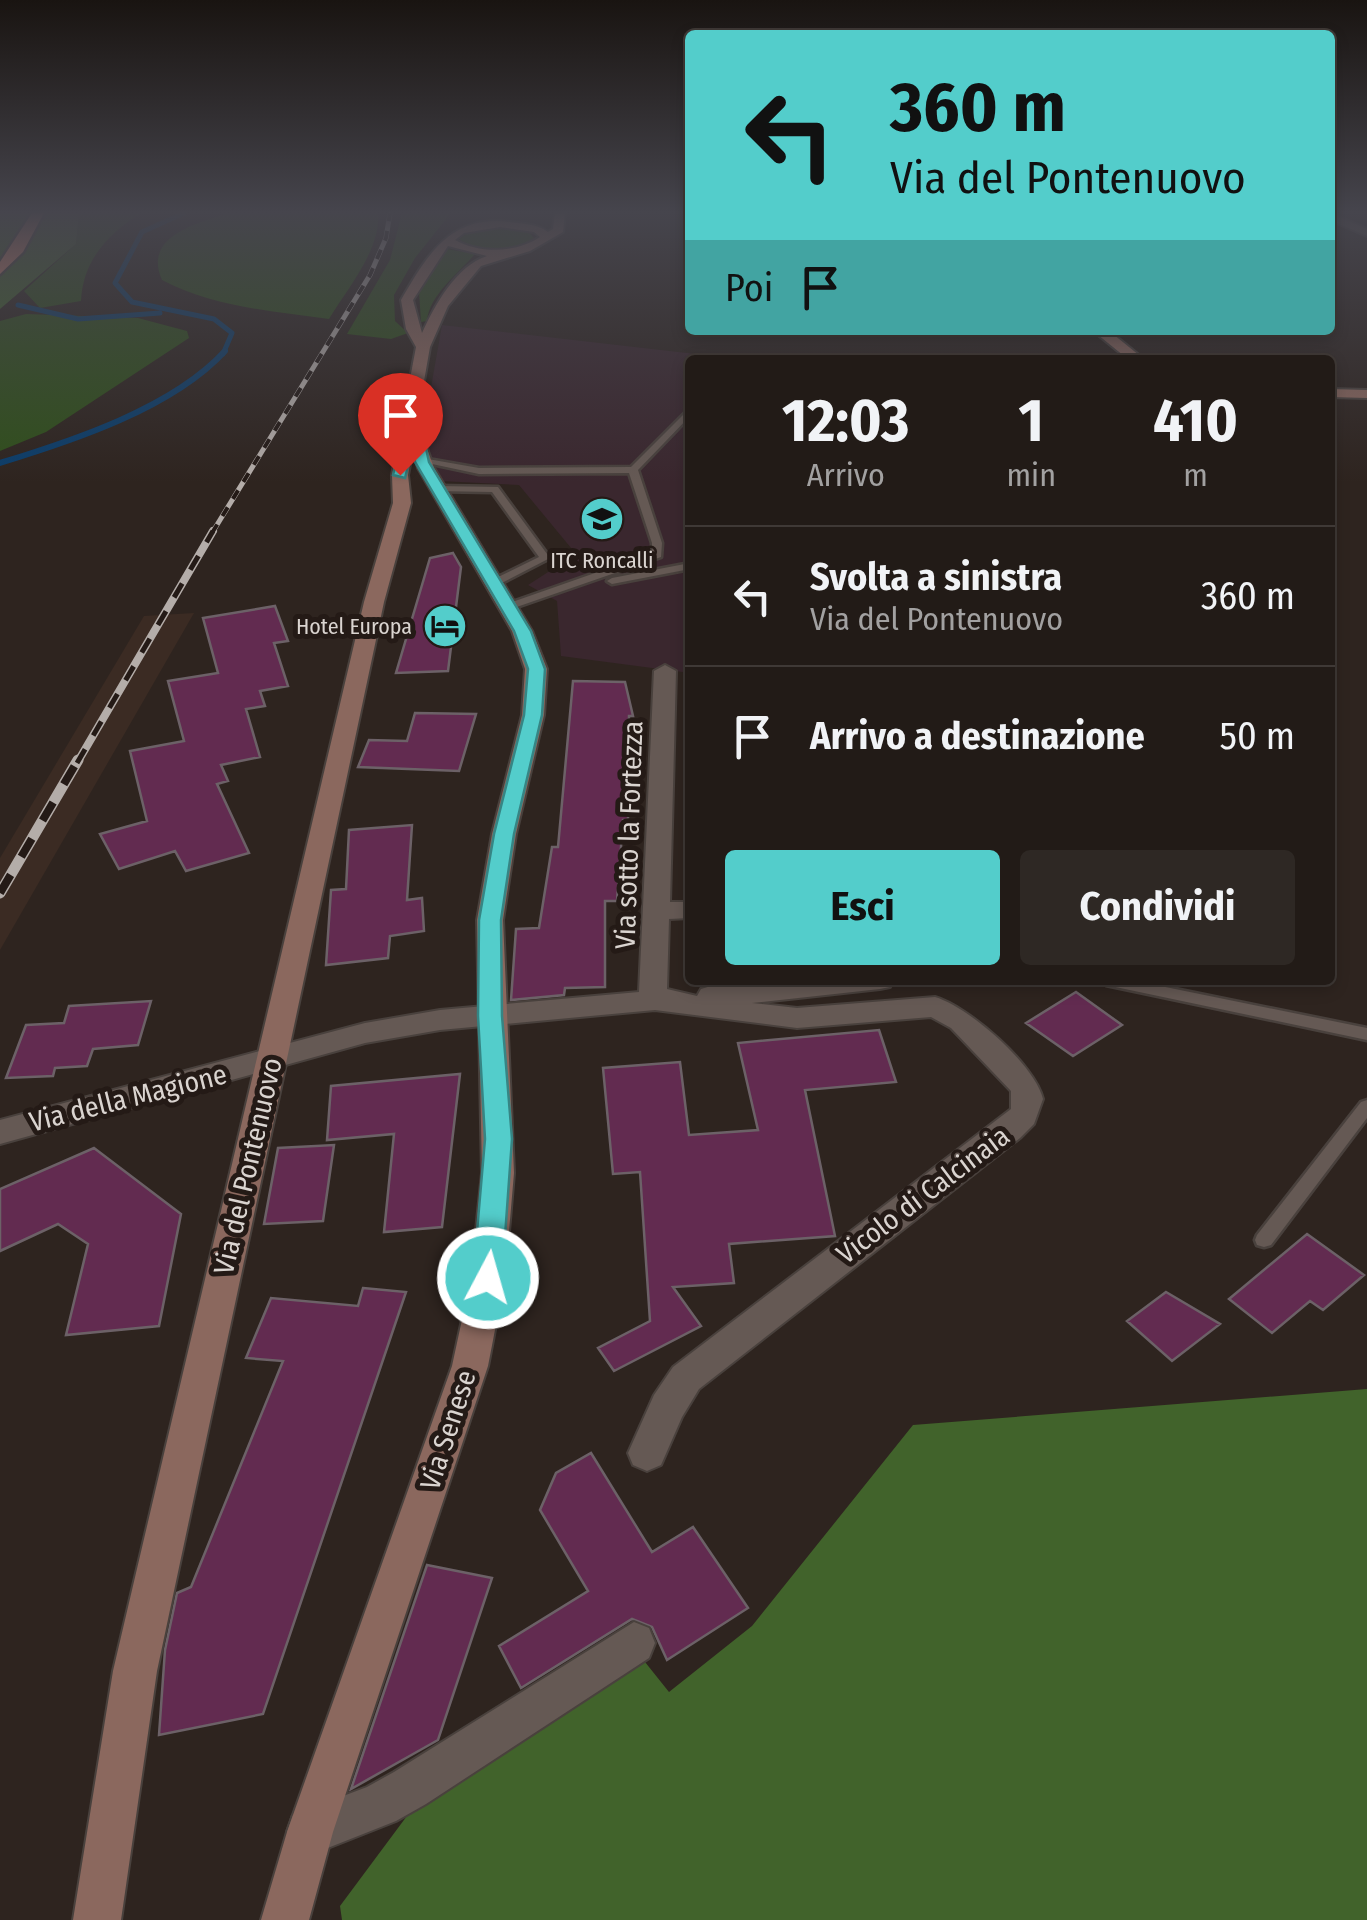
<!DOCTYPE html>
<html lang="it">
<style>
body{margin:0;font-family:"Fira Sans Condensed",sans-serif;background:#2e2824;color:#f1f3f6;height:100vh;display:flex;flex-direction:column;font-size:38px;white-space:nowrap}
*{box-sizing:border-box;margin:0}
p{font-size:32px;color:#a2a1a1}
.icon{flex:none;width:55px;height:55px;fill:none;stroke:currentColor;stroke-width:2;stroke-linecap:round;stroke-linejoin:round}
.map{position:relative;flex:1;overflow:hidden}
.panel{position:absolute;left:685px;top:355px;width:650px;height:630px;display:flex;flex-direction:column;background:#221b17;border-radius:10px;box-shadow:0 5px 15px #0003,0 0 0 2px #3f3936}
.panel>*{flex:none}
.top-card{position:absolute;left:685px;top:30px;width:650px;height:305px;border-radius:10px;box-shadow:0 5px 15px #0003,0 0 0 2px #3f3936;background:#53cdcb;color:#111;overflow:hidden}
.pin{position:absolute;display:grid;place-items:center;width:85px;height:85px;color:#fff;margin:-102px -42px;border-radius:50% 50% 50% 0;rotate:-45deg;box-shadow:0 0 10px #0007}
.pin .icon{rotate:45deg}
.me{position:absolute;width:110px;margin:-55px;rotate:6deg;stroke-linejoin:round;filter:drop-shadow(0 0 8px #0008)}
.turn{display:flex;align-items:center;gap:35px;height:210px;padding:0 40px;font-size:45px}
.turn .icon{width:130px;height:130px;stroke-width:2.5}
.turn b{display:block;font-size:70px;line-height:85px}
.then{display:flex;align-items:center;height:95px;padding:0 40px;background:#0003;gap:20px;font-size:38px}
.eta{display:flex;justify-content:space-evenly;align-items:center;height:170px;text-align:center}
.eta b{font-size:60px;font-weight:700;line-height:70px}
.primary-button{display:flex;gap:20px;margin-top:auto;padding:20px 40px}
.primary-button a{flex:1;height:115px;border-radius:10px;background:#53cdcb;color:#111;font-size:40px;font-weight:700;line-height:115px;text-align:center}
.primary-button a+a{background:#2e2824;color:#f1f3f6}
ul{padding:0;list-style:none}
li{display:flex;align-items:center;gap:30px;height:140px;padding:0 40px;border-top:2px solid #3f3936}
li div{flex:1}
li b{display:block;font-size:38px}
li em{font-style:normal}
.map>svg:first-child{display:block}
.built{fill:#3b2b23}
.education{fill:#3a272e}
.green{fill:#304f1b}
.forest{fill:#41632b}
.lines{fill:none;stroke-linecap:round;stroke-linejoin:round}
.stream-far1{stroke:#0b3d6a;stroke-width:5}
.stream{stroke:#0b3d6a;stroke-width:6}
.building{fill:#622b50;stroke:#6c6167;stroke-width:2.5}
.service-casing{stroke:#49413d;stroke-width:5}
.minor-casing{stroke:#49413d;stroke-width:4}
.secondary-casing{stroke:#49413d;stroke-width:4}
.motorway-casing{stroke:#49413d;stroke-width:5}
.service{fill:#655954;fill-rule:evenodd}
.minor{fill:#655954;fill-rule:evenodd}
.secondary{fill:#8b685e;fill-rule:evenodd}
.motorway{fill:#e48b77;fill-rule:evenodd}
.rail-far2-casing{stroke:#b4ada9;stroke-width:5}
.rail-far1-casing{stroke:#b4ada9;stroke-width:8}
.rail-casing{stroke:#b4ada9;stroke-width:11}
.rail-far2{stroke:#241a16;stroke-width:4;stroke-dasharray:10;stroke-linecap:butt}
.rail-far1{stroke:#241a16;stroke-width:5;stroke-dasharray:16;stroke-linecap:butt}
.rail{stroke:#241a16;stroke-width:8;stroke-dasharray:21;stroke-linecap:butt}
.route{fill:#53cdcb;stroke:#368584;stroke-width:2.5}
.labels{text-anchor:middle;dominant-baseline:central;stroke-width:10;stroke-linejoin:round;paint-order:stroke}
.far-poi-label{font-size:22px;fill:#dad4d0;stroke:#241a16}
.street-label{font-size:28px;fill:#dad4d0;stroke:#241a16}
</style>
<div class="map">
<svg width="1367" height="1920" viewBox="0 0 1367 1920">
<rect width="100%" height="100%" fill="#2e241f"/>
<path class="built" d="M 194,613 L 0,950 L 0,858 L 144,616 Z"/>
<path class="education" d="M 442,325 L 748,360 L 690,360 L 690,673 L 561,656 L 557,601 L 528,585 L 576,554 L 519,485 L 440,481 L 428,453 L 427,410 Z"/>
<path class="green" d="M 79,213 L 141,213 C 108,234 83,260 81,301 L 40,308 L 24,291 L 76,244 Z
M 230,213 L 378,213 C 381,250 347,289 329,319 C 272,311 213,307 162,280 C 142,236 199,222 230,213 Z
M 402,213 L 451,213 L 415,258 L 394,295 L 395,321 L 408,333 L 391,339 L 347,334 L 390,260 Z
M 510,227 L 527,230 L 534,238 C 515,251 477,253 459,239 L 471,231 Z
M 447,249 L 475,254 C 459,273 429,295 427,321 L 421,322 L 419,291 Z
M 26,314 L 138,318 L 187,331 L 189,338 L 46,432 L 0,451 L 0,321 Z"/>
<path class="forest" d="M 0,213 L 79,213 L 76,244 L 0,309 Z
M 1367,1389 L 1367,1920 L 342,1920 L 340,1906 L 424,1793 L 637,1652 L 669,1692 L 752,1626 L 913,1425 Z"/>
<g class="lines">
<path class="stream-far1" d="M 184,213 L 142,232 L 115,283 L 132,302 L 214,319 L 232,333 L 223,354
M 18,305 L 78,319 L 160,313"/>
<path class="stream" d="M 0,463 C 72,441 173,408 225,351"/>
</g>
<path class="building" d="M 453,553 L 461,567 L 448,671 L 396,673 L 430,558 Z
M 275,606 L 288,641 L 274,643 L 288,686 L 260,691 L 265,706 L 246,709 L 260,757 L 221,765 L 228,781 L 217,784 L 249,853 L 186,871 L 175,851 L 119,869 L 100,834 L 147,821 L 130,751 L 184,741 L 168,681 L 218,673 L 203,618 Z
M 573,681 L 625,682 L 633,716 L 629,716 L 628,820 L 623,820 L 617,901 L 605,901 L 605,987 L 565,988 L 564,995 L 511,1000 L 516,929 L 539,928 L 552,847 L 558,847 Z
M 415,713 L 476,714 L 459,771 L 358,767 L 369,740 L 407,741 Z
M 412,825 L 407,900 L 422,898 L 424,931 L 390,936 L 388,958 L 326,965 L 331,890 L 346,889 L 349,830 Z
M 1076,992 L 1122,1025 L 1073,1056 L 1026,1023 Z
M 151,1001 L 138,1045 L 93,1049 L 87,1066 L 55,1068 L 53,1076 L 6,1078 L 26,1025 L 64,1023 L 69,1006 Z
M 879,1030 L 896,1082 L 805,1090 L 835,1236 L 729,1244 L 734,1283 L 673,1287 L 701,1326 L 614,1371 L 598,1348 L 650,1321 L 640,1172 L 613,1174 L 603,1068 L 680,1062 L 689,1135 L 758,1130 L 738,1043 Z
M 460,1074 L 442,1227 L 384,1232 L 394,1134 L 327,1140 L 331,1086 Z
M 334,1145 L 323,1221 L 264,1224 L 278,1148 Z
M 94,1148 L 181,1214 L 159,1326 L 66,1335 L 88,1244 L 58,1224 L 0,1251 L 0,1189 Z
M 1307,1234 L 1364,1275 L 1323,1310 L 1310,1301 L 1272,1333 L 1229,1299 Z
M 363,1288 L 406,1292 L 263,1714 L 159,1735 L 165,1650 L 177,1593 L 191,1587 L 283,1361 L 246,1358 L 271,1298 L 358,1306 Z
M 1166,1292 L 1220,1324 L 1172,1361 L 1127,1321 Z
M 591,1453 L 652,1552 L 693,1527 L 748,1608 L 667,1660 L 652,1627 L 632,1619 L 521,1688 L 499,1646 L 588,1591 L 540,1510 L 556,1473 Z
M 427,1565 L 492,1578 L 438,1740 L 351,1789 Z"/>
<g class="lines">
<g class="service-casing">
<path id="service" d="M 690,408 L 690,416 L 638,470 L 662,543 L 661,557 L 508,610 L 504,609 L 504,605 L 652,553 L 652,543 L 629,473 L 479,474 L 418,461 L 422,458 L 479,468 L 631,467 Z
M 438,486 L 498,487 L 550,558 L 498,585 L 490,585 L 490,581 L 539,557 L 492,492 L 435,491 L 433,489 Z
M 690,563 L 690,569 L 612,584 L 607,581 L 612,578 Z
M 1098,980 L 1131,980 L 1367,1028 L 1367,1040 L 1106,985 Z
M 1367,1100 L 1367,1118 L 1271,1245 L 1264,1247 L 1257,1245 L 1255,1240 L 1257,1235 L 1361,1102 Z"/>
</g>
<g class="minor-casing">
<path id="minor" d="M 1330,213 L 1367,229 L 1367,236 L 1330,220 Z
M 665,665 L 676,671 L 670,902 L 690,902 L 690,918 L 669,919 L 667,989 L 697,996 L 701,989 L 711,986 L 805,980 L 894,980 L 890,987 L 880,989 L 752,1003 L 797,1008 L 935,997 C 969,1007 1035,1065 1043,1099 L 1034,1124 L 1020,1138 L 699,1389 L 682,1417 L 661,1465 L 647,1471 L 633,1465 L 628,1453 L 654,1395 L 673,1367 L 1011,1109 L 1011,1091 L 951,1028 L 931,1017 L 797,1028 L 655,1010 L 440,1030 L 365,1043 L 0,1144 L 0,1120 L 365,1023 L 440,1010 L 639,992 L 654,671 Z
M 634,1622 L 649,1628 L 655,1643 L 649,1658 L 426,1804 L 396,1821 L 310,1855 L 293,1849 L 287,1832 L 293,1815 L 367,1787 L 394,1772 Z"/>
</g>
<g class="secondary-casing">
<path id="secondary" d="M 555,213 L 565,213 L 563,232 L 530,251 L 481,266 L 448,306 L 430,347 L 417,421 L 434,468 L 532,631 L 547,669 L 544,715 L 516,834 L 503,920 L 514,1173 L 505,1278 L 488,1366 L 333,1832 L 309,1920 L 261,1920 L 287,1832 L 452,1366 L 471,1278 L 482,1173 L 477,920 L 492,834 L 522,715 L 525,669 L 512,631 L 418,468 L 413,449 L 408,475 L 411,503 L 384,602 L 157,1671 L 121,1920 L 73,1920 L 113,1671 L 364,602 L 393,503 L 392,475 L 416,347 L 406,329 L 401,300 C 427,255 451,214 510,222 C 524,224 537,224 548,232 L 553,229 ZM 500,227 L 534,232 L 540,237 C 516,253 480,254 455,240 L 464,233 ZM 448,246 L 487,256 C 456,266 435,305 422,333 L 413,300 Z
M 1092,330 L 1108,330 L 1145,360 L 1129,360 Z
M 1330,389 L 1367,390 L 1367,398 L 1330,397 Z"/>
</g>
<g class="motorway-casing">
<path id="motorway" d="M 32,213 L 44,213 L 23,252 L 0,274 L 0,262 Z"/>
</g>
<use href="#service" class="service"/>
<use href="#minor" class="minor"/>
<use href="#secondary" class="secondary"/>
<use href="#motorway" class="motorway"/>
<g class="rail-far2-casing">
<path id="rail-far2" d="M 212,533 L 370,275 L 386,238 L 390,213"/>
</g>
<g class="rail-far1-casing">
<path id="rail-far1" d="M 77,763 L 213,531"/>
</g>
<g class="rail-casing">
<path id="rail" d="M 0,893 L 78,760"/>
</g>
<use href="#rail-far2" class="rail-far2"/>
<use href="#rail-far1" class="rail-far1"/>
<use href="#rail" class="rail"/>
</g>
<linearGradient id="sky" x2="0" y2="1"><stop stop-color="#191411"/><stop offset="0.44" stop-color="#46454d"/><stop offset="1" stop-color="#46454d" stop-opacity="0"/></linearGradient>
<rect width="1367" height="482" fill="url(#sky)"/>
<path class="route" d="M 408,414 L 419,416 L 429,462 L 531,631 L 545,669 L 542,715 L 514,834 L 501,920 L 502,1016 L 512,1139 L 502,1278 L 498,1287 L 488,1290 L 478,1287 L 473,1278 L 485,1139 L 478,1016 L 479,920 L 494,834 L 524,715 L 528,669 L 514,631 L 415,462 L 413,447 L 405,478 L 393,475 Z"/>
<defs>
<g id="school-disc" transform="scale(2.25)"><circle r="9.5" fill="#53cdcb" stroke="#241a16"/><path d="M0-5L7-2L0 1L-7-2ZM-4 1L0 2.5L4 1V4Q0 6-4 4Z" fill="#111"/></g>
<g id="hotel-disc" transform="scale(2.25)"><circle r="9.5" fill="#53cdcb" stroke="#241a16"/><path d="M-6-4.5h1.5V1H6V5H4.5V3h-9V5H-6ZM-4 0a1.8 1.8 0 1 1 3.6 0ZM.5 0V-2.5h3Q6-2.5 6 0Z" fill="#111"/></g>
</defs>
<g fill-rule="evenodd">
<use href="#school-disc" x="602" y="519"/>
<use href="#hotel-disc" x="445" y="626"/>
</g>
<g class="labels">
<g class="far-poi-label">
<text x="602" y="560">ITC Roncalli</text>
<text x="412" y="626" text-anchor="end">Hotel Europa</text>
</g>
<g class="street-label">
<text transform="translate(629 835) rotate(-88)">Via sotto la Fortezza</text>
<text transform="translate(128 1098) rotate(-14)">Via della Magione</text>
<text transform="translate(248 1166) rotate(-77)">Via del Pontenuovo</text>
<text transform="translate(923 1195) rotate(-37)">Vicolo di Calcinaia</text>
<text transform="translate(448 1430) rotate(-72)">Via Senese</text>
</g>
</g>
</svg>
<div class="pin" style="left:400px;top:475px;background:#d93025"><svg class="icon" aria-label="arrive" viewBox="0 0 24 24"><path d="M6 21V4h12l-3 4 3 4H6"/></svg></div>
<svg class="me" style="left:488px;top:1278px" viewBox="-20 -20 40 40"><circle r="17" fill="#53cdcb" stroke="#fff" stroke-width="3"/><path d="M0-11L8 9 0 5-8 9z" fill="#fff"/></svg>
<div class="top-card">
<div class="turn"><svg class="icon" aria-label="left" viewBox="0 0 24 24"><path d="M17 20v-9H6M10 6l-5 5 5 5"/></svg><div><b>360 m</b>Via del Pontenuovo</div></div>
<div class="then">Poi<svg class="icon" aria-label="arrive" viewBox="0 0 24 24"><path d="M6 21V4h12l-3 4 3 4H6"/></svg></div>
</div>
<section class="panel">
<div class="eta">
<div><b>12:03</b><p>Arrivo</p></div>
<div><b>1</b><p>min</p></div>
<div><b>410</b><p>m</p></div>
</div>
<ul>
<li><svg class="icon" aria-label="left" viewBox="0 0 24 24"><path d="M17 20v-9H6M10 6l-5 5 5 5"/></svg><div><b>Svolta a sinistra</b><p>Via del Pontenuovo</p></div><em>360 m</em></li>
<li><svg class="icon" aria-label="arrive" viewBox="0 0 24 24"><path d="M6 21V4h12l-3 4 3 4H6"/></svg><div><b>Arrivo a destinazione</b></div><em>50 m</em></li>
</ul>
<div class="primary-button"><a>Esci</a><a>Condividi</a></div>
</section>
</div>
